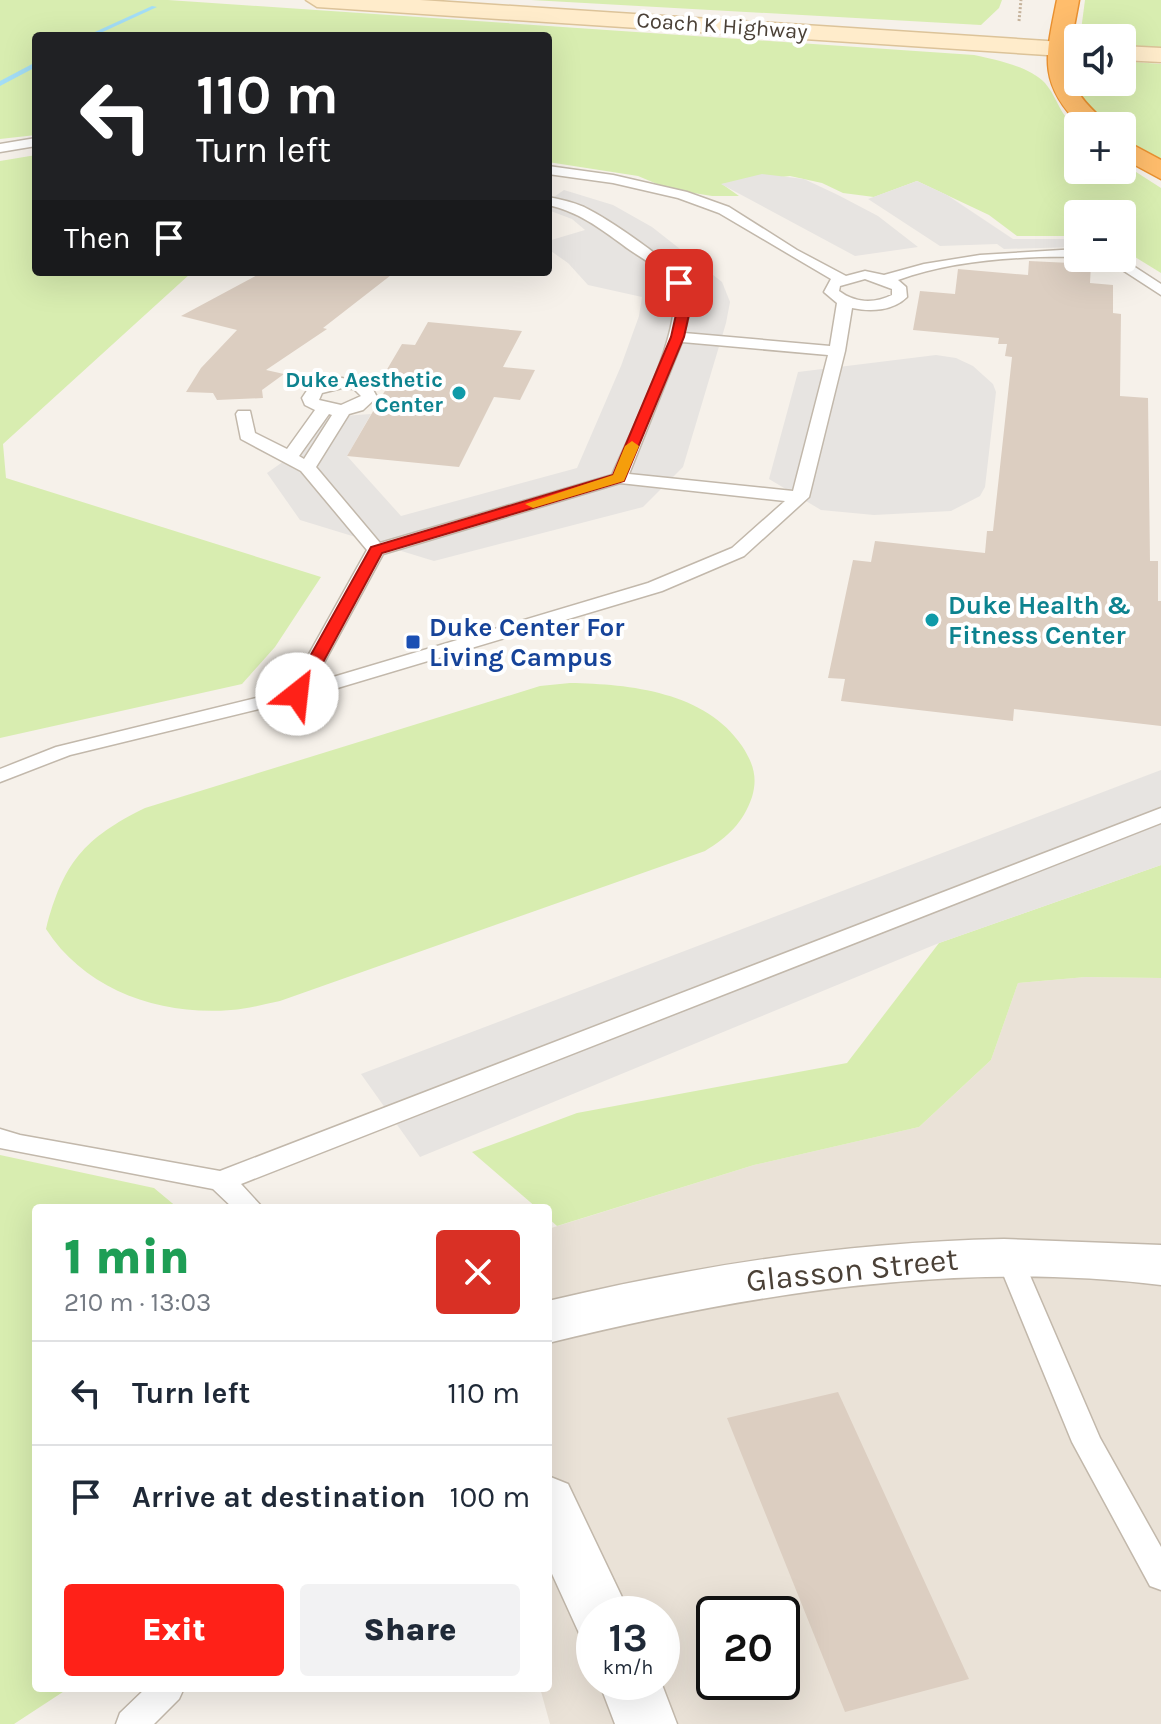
<!DOCTYPE html>
<meta charset="utf-8">
<style>
body{margin:0;font-family:Karla,sans-serif;background:#f2f2f3;color:#1f2937;height:100vh;display:flex;flex-direction:column;font-size:30px;white-space:nowrap}
*{box-sizing:border-box;margin:0}
p{font-size:26px;color:#747a83}
.icon{flex:none;width:44px;height:44px;fill:none;stroke:currentColor;stroke-width:2;stroke-linecap:round;stroke-linejoin:round}
.map{position:relative;flex:1;overflow:hidden}
.drawer{position:absolute;left:32px;top:1204px;width:520px;height:488px;display:flex;flex-direction:column;background:#fff;border-radius:8px;box-shadow:0 8px 32px #0002}
.drawer>*{flex:none}
.guide{position:absolute;left:32px;top:32px;width:520px;height:244px;border-radius:8px;box-shadow:0 8px 32px #0002;background:#202124;color:#fff;overflow:hidden}
.buttons{position:absolute;left:1064px;top:24px;display:grid;gap:16px}
.buttons a{display:grid;place-items:center;width:72px;height:72px;border-radius:8px;background:#fff;box-shadow:0 8px 32px #0002;font-size:40px}
.speed{position:absolute;left:576px;top:1596px;display:flex;gap:16px;font-size:40px;font-weight:700;text-align:center}
.speed>*{display:grid;place-content:center;width:104px;height:104px;border-radius:50%;background:#fff;box-shadow:0 8px 32px #0002;line-height:1}
.speed small{font-size:20px;font-weight:400}
.speed .limit{border:4px solid #111;border-radius:12px;background:#fff;color:#111}
.pin{position:absolute;display:grid;place-items:center;width:68px;height:68px;color:#fff;margin:-34px;border-radius:16px;box-shadow:0 4px 12px #0006}
.me{position:absolute;width:88px;margin:-44px;rotate:29deg;stroke-linejoin:round;filter:drop-shadow(0 0 6px #0008)}
.turn{display:flex;align-items:center;gap:28px;height:168px;padding:0 32px;font-size:36px}
.turn .icon{width:104px;height:104px;stroke-width:2.5}
.turn b{display:block;font-size:56px;line-height:68px}
.then{display:flex;align-items:center;height:76px;padding:0 32px;background:#0003;gap:16px;font-size:30px}
.round{display:grid;place-items:center;flex:none;width:84px;height:84px;border-radius:8px;background:#f2f2f3}
.head{display:flex;align-items:center;justify-content:space-between;height:136px;padding:0 32px}
h1{font-size:48px;font-weight:800;line-height:60px;color:#1e9e55}
.primary-button{display:flex;gap:16px;margin-top:auto;padding:16px 32px}
.primary-button a{flex:1;height:92px;border-radius:8px;background:#ff2118;color:#fff;font-size:32px;font-weight:800;line-height:92px;text-align:center}
.primary-button a+a{background:#f2f2f3;color:#1f2937}
ul{padding:0;list-style:none}
li{display:flex;align-items:center;gap:24px;height:104px;padding:0 32px;border-top:2px solid #e0e1e3}
li div{flex:1}
li b{display:block;font-size:30px}
li em{font-style:normal}
.map>svg:first-child{display:block}
.residential{fill:#eae2d7;fill-rule:evenodd}
.green{fill:#d8edb0}
.parking{fill:#e7e4e1}
.lines{fill:none;stroke-linecap:round;stroke-linejoin:round}
.stream{fill:#a3ddf6;fill-rule:evenodd}
.building{fill:#dccec1}
.lane-casing{stroke:#c2b8ab;stroke-width:3}
.street-casing{stroke:#c2b8ab;stroke-width:3}
.secondary-casing{stroke:#dcc399;stroke-width:3}
.highway-casing{stroke:#ea9130;stroke-width:3}
.path{stroke:#c5b29b;stroke-width:3;stroke-dasharray:2 2;stroke-linecap:butt}
.lane{fill:#fff;fill-rule:evenodd}
.street{fill:#fff;fill-rule:evenodd}
.secondary{fill:#ffeccb;fill-rule:evenodd}
.highway{fill:#ffbd6c;fill-rule:evenodd}
.route{fill:#ff2118;stroke:#a61510;stroke-width:2}
.slow{fill:#f59e0b}
.culture-dot{fill:#0f9aa8;stroke:#fff;stroke-width:3}
.transit-dot{fill:#1a4fb4;stroke:#fff;stroke-width:3}
.labels{text-anchor:middle;dominant-baseline:central;stroke-width:8;stroke-linejoin:round;paint-order:stroke}
.far-street-label{font-size:22px;fill:#4b4137;stroke:#fff}
.far-culture-label{font-size:22px;font-weight:bold;fill:#0d838f;stroke:#fff;text-anchor:end}
.culture-label{font-size:26px;font-weight:bold;fill:#0d838f;stroke:#fff;text-anchor:start}
.transit-label{font-size:26px;font-weight:bold;fill:#164399;stroke:#fff;text-anchor:start}
.near-street-label{font-size:32px;fill:#4b4137;stroke:#fff}
</style>
<div class="map">
<svg width="1161" height="1724" viewBox="0 0 1161 1724">
<rect width="100%" height="100%" fill="#f6f1ea"/>
<path class="residential" d="M 1086,977 L 1161,978 L 1161,1724 L 550,1724 L 540,1688 L 548,1688 L 548,1229 L 754,1165 L 919,1127 L 991,1060 L 1018,983 ZM 594,1614 L 662,1614 L 662,1682 L 594,1682 ZM 714,1614 L 782,1614 L 782,1682 L 714,1682 Z"/>
<path class="green" d="M 0,0 L 168,0 L 974,55 C 996,60 1029,66 1045,83 C 1059,100 1059,115 1078,129 L 1078,170 L 1122,170 L 1122,163 L 1161,188 L 1161,273 L 1122,249 L 1122,214 L 1078,214 L 1078,236 L 1017,236 L 989,215 L 917,181 L 874,197 L 843,193 L 822,183 L 790,176 L 722,184 L 739,196 L 712,196 L 669,189 L 638,176 L 548,162 L 548,36 L 36,36 L 36,135 L 0,139 Z
M 531,0 L 1002,0 L 999,8 L 981,25 Z
M 1085,0 L 1161,0 L 1161,48 L 1122,45 L 1122,38 L 1080,38 Z
M 1122,61 L 1161,64 L 1161,165 L 1122,139 L 1122,126 L 1106,126 L 1071,86 L 1070,65 L 1078,62 L 1078,82 L 1122,82 Z
M 36,155 L 36,272 L 190,274 L 3,444 L 6,478 L 321,577 L 275,647 L 242,684 L 0,738 L 0,161 Z
M 570,683 C 630,684 706,692 742,746 C 753,763 758,777 752,797 C 743,823 728,837 705,851 L 280,1001 C 264,1004 248,1009 231,1010 C 160,1016 85,990 46,929 C 63,863 84,838 145,808 L 540,686 Z
M 1161,865 L 1161,978 L 1086,977 L 1018,983 L 991,1060 L 919,1127 L 754,1165 L 557,1226 L 548,1218 L 548,1208 L 537,1208 L 472,1152 L 577,1113 L 847,1063 L 939,943 Z
M 0,1155 L 154,1188 L 178,1208 L 36,1208 L 36,1688 L 69,1688 L 14,1724 L 0,1724 Z"/>
<path class="parking" d="M 762,174 L 804,179 L 838,195 L 878,216 L 918,247 L 855,256 L 721,184 Z
M 917,181 L 947,195 L 1013,239 L 1073,239 L 1075,247 L 1004,249 L 997,244 L 940,246 L 868,199 Z
M 564,190 L 613,205 L 652,227 L 722,282 L 730,302 L 726,323 L 683,467 L 643,507 L 434,561 L 300,520 L 267,473 L 304,447 L 329,417 L 371,414 L 347,456 L 401,516 L 577,468 L 621,366 L 639,316 L 642,297 L 588,285 L 568,263 L 548,249 L 548,241 L 585,230 L 572,219 L 548,210 L 548,201 Z
M 936,355 L 956,358 L 973,366 L 993,384 L 996,392 L 985,487 L 980,496 L 951,511 L 874,515 L 821,510 L 769,479 L 798,372 Z
M 1161,770 L 1161,865 L 939,943 L 420,1157 L 361,1074 Z"/>
<g class="lines">
<path class="stream" d="M 152,6 L 157,7 L 94,36 L 86,36 Z
M 36,62 L 36,67 L 0,86 L 0,81 Z"/>
</g>
<path class="building" d="M 1029,261 L 1091,264 L 1090,283 L 1113,285 L 1113,313 L 1121,314 L 1120,396 L 1148,398 L 1150,561 L 1158,561 L 1158,601 L 1161,601 L 1161,726 L 1014,709 L 1013,721 L 841,701 L 845,679 L 828,678 L 853,560 L 871,562 L 875,541 L 985,553 L 987,531 L 993,531 L 1012,357 L 1005,356 L 1007,344 L 998,344 L 999,338 L 913,330 L 920,291 L 955,294 L 958,269 L 1028,275 Z
M 263,272 L 395,272 L 323,328 L 327,329 L 266,370 L 284,374 L 262,390 L 263,398 L 217,400 L 213,393 L 186,392 L 201,368 L 237,330 L 181,316 Z
M 428,322 L 522,331 L 503,367 L 535,370 L 520,400 L 494,397 L 459,467 L 347,456 L 386,389 L 376,388 L 402,344 L 415,345 Z
M 838,1392 L 969,1679 L 845,1712 L 727,1418 Z"/>
<g class="lines">
<g class="lane-casing">
<path id="lane" d="M 36,138 L 36,146 L 0,152 L 0,144 Z
M 548,166 L 613,175 L 687,192 L 729,207 L 797,250 L 846,276 L 865,271 L 884,275 L 924,264 L 980,255 L 1078,249 L 1078,257 C 1021,256 953,260 898,280 L 906,287 L 907,297 C 893,311 871,312 852,308 L 845,351 L 809,497 L 744,556 L 662,591 L 304,698 L 70,755 L 0,782 L 0,769 L 56,747 L 289,690 L 367,550 L 301,471 L 241,439 L 236,414 L 238,411 L 250,411 L 255,433 L 287,449 L 315,410 L 305,405 L 302,398 L 310,386 L 342,378 L 371,386 L 377,397 L 363,410 L 349,414 L 316,467 L 380,543 L 612,475 C 628,438 689,319 671,284 C 662,267 638,257 623,245 C 600,228 577,211 548,205 L 548,197 C 560,199 572,202 584,207 C 605,217 677,264 686,285 C 692,299 689,318 684,333 L 830,346 L 837,303 L 824,292 L 831,279 L 719,213 L 678,198 L 613,183 L 548,174 ZM 865,279 L 892,289 L 892,295 C 874,304 855,303 839,291 L 840,286 ZM 682,342 L 828,355 L 793,491 L 629,474 ZM 342,388 L 354,389 L 361,396 L 341,405 L 319,400 L 322,393 ZM 329,414 L 332,415 L 304,459 L 299,456 ZM 620,483 L 785,501 L 732,548 L 648,583 L 313,683 L 383,554 Z
M 1104,258 L 1121,258 L 1161,284 L 1161,295 Z
M 1161,808 L 1161,823 L 241,1184 L 263,1208 L 233,1208 L 213,1189 L 0,1148 L 0,1129 L 20,1135 L 220,1171 Z
M 1009,1247 L 1019,1250 L 1022,1257 L 1100,1438 L 1161,1547 L 1161,1590 L 1150,1586 L 1072,1442 L 996,1257 L 999,1250 Z
M 146,1688 L 184,1688 L 179,1699 L 154,1724 L 116,1724 L 120,1713 Z"/>
</g>
<g class="street-casing">
<path id="street" d="M 1004,1239 L 1161,1245 L 1161,1285 C 956,1260 747,1294 548,1343 L 548,1301 C 699,1265 849,1242 1004,1239 Z
M 548,1476 L 568,1484 L 630,1614 L 594,1614 L 594,1639 L 579,1633 L 548,1565 Z
M 599,1682 L 661,1682 L 677,1724 L 615,1724 Z"/>
</g>
<g class="secondary-casing">
<path id="secondary" d="M 306,0 L 420,0 L 1078,43 L 1078,57 L 317,7 Z
M 1122,46 L 1161,48 L 1161,62 L 1122,60 Z"/>
</g>
<g class="highway-casing">
<path id="highway" d="M 1057,0 L 1079,0 C 1074,30 1063,65 1079,93 C 1086,106 1099,114 1108,126 L 1081,126 C 1037,83 1046,55 1057,0 Z
M 1122,139 L 1161,160 L 1161,179 L 1122,158 Z"/>
</g>
<path class="path" d="M 1019,21 L 1021,0"/>
<use href="#lane" class="lane"/>
<use href="#street" class="street"/>
<use href="#secondary" class="secondary"/>
<use href="#highway" class="highway"/>
</g>
<path class="route" d="M 679,279 L 685,283 L 690,310 L 684,337 L 624,481 L 382,553 L 306,694 L 303,697 L 292,697 L 289,694 L 371,547 L 613,475 L 671,337 L 677,310 L 673,283 Z"/>
<path class="slow" d="M 632,441 L 639,446 L 624,481 L 533,508 L 525,504 L 613,475 L 625,446 Z"/>
<g class="culture-dot">
<circle cx="459" cy="393" r="8"/>
<circle cx="932" cy="620" r="8"/>
</g>
<rect class="transit-dot" x="405" y="634" width="16" height="16" rx="4"/>
<g class="labels">
<g class="far-street-label">
<text transform="translate(722 26) rotate(4)">Coach K Highway</text>
</g>
<g class="far-culture-label">
<text x="443" y="380">Duke Aesthetic<tspan x="443" dy="25">Center</tspan></text>
</g>
<g class="culture-label">
<text x="948" y="605">Duke Health &amp;<tspan x="948" dy="30">Fitness Center</tspan></text>
</g>
<g class="transit-label">
<text x="429" y="627">Duke Center For<tspan x="429" dy="30">Living Campus</tspan></text>
</g>
<g class="near-street-label">
<text transform="translate(852 1270) rotate(-6)">Glasson Street</text>
</g>
</g>
</svg>
<div class="buttons">
<a><svg class="icon" aria-label="sound" viewBox="0 0 24 24"><path d="M4 9h4l5-4v14l-5-4H4zM17 9q2 3 0 6"/></svg></a>
<a>+</a>
<a>−</a>
</div>
<div class="speed"><div>13<small>km/h</small></div><div class="limit">20</div></div>
<div class="pin" style="left:679px;top:283px;background:#d93025"><svg class="icon" aria-label="arrive" viewBox="0 0 24 24"><path d="M6 21V4h12l-3 4 3 4H6"/></svg></div>
<svg class="me" style="left:297px;top:694px" viewBox="-20 -20 40 40"><circle r="19" fill="#fff"/><path d="M0-13L10 11 0 6-10 11z" fill="#ff2118"/></svg>
<div class="guide">
<div class="turn"><svg class="icon" aria-label="left" viewBox="0 0 24 24"><path d="M17 20v-9H6M10 6l-5 5 5 5"/></svg><div><b>110 m</b>Turn left</div></div>
<div class="then">Then<svg class="icon" aria-label="arrive" viewBox="0 0 24 24"><path d="M6 21V4h12l-3 4 3 4H6"/></svg></div>
</div>
<section class="drawer">
<div class="head"><div><h1>1 min</h1><p>210 m · 13:03</p></div><a class="round" style="background:#d93025;color:#fff"><svg class="icon" aria-label="close" viewBox="0 0 24 24"><path d="M6 6l12 12M18 6L6 18"/></svg></a></div>
<ul>
<li><svg class="icon" aria-label="left" viewBox="0 0 24 24"><path d="M17 20v-9H6M10 6l-5 5 5 5"/></svg><div><b>Turn left</b></div><em>110 m</em></li>
<li><svg class="icon" aria-label="arrive" viewBox="0 0 24 24"><path d="M6 21V4h12l-3 4 3 4H6"/></svg><div><b>Arrive at destination</b></div><em>100 m</em></li>
</ul>
<div class="primary-button"><a>Exit</a><a>Share</a></div>
</section>
</div>
